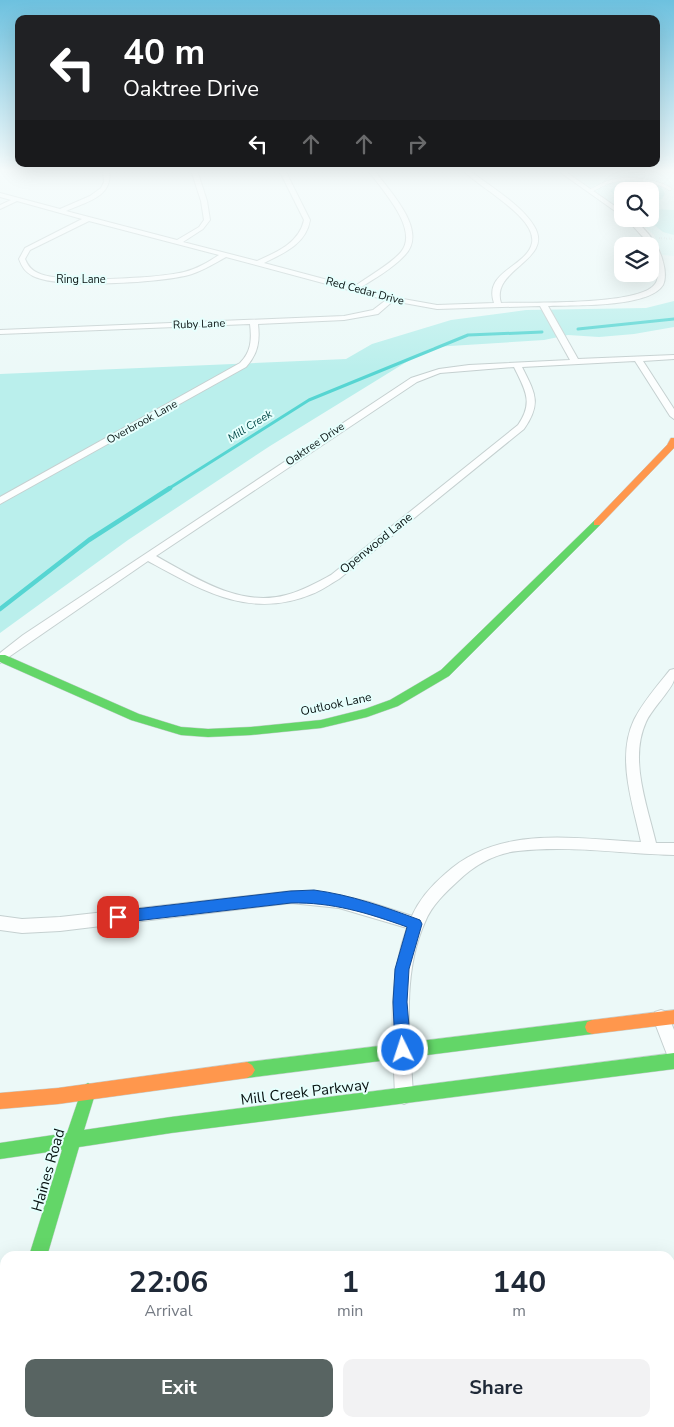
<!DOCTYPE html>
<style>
body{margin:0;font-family:"Nunito Sans",sans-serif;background:#f2f2f3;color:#1f2937;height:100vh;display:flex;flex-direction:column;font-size:19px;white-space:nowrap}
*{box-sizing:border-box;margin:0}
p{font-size:16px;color:#747a83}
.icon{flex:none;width:28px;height:28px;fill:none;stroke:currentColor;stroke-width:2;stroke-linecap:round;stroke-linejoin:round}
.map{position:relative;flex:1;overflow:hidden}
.sheet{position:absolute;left:0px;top:1251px;width:675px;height:176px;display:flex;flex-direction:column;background:#fff;border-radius:15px 15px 0 0;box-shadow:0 5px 20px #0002}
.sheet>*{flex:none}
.top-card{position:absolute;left:15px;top:15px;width:645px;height:152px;border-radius:10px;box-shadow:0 5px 20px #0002;background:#202124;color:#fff;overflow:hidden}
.buttons{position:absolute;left:614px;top:182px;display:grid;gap:10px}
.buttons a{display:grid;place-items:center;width:45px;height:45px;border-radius:10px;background:#fff;box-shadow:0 5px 20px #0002;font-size:25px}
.pin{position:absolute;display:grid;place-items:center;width:42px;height:42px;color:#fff;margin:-21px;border-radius:10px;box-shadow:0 2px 8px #0006}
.me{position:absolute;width:55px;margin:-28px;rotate:356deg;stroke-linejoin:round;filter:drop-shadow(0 0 4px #0008)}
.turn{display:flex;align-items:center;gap:18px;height:105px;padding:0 25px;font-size:22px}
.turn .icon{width:65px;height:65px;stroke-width:2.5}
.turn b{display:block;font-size:35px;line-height:42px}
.lanes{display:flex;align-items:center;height:48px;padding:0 25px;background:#0003;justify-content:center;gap:25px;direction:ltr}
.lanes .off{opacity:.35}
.eta{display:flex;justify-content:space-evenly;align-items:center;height:85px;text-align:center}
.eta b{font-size:30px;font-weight:700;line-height:35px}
.button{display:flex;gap:10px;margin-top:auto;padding:10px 25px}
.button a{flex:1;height:58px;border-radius:10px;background:#586462;color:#fff;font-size:20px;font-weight:700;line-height:58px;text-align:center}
.button a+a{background:#f2f2f3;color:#1f2937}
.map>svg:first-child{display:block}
.built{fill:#dcf8f6}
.green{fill:#baefec}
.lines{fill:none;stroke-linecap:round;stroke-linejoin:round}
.stream-far1{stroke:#56d5d2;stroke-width:3}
.stream{stroke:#56d5d2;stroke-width:4.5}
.lane-far1-casing{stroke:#c5d0d0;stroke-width:4}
.lane-casing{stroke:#c5d0d0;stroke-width:11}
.street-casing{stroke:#c5d0d0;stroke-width:2}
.fast-casing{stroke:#c5d0d0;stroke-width:1}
.slow-casing{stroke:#c5d0d0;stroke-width:1}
.path{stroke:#d2d6d6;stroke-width:2;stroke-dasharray:0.5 2;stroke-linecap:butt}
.lane-far1{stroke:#fcfefe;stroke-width:3}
.lane{stroke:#fcfefe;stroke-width:9}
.street{fill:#fcfefe;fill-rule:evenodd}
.fast{fill:#63d668;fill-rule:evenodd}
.slow{fill:#ff974d;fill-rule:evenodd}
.route{fill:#1a73e8;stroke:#114b97}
.labels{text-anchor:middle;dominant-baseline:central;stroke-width:4;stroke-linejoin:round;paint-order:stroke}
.far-street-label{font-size:11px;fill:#081312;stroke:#e6fffd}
.far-water-label{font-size:11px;font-style:italic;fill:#004846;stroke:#e6fffd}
.street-label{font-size:12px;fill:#081312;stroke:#e6fffd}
.near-street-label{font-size:15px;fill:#081312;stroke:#e6fffd}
</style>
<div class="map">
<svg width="674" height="1427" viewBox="0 0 674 1427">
<rect width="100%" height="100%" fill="#ecf9f8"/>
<path class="built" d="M 565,170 L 674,170 L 674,256 L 662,255 L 654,235 L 636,219 L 650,219 L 650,191 L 622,191 L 622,210 Z"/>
<path class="green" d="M 625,184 L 661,186 L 665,194 L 662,199 L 650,204 L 650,191 L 622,191 L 622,202 L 610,191 L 616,185 Z
M 650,209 L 674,210 L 674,235 L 663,232 L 647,219 L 650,219 Z
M 674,301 L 674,327 L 634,334 L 599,337 L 568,335 L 544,340 L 434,347 L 421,353 L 270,446 L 128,540 L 0,633 L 0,374 L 346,359 L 372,344 L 451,320 L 526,310 L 646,308 Z"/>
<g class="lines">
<path class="stream-far1" d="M 578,329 L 674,319
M 168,489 L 309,400 L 468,335 L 542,332"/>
<path class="stream" d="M 0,609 L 89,540 L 170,488"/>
<g class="lane-far1-casing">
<path id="lane-far1" d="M 590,191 C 597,188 604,183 612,181 C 628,177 656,180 670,189"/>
</g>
<g class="lane-casing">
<path id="lane" d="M 0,1411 L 5,1413
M 40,1422 L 56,1427"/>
</g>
<g class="street-casing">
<path id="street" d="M 103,170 L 109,170 C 114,197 86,202 66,211 L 177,240 L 199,227 L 204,220 L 201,201 L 191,170 L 197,170 L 207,201 L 210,220 L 203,229 L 183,242 L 257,261 C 277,252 299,243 304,220 L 279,170 L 285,170 L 310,220 C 306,244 284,253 264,263 L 354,287 C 367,277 391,264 401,252 C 420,229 381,189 368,170 L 374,170 C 389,191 430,231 404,256 C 392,269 375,278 360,288 L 392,297 L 437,305 L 494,303 C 483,271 527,267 532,243 C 537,217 478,187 463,170 L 469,170 C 489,186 521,204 534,226 C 555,260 490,269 501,303 C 529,302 640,306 655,284 C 658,281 658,274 658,270 C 656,247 640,234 626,219 L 633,219 C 647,230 659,245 663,262 C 665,269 666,279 663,285 C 649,308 573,305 548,306 L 578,359 L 674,355 L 674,359 L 643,361 L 674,409 L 674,419 L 670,416 L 635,361 L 522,367 C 535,393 542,403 524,429 L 339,579 C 330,584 321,591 312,594 C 250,620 201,590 148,561 L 0,663 L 0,653 L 23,635 L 411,378 L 439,369 L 469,365 L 570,360 L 540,306 L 437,309 L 393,301 L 378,314 L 344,320 L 258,324 C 260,341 258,354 246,367 L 0,504 L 0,497 L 240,363 C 251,352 252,340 250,324 L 0,334 L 0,330 L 344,316 L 373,310 L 386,300 L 226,257 C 215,263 204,270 192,274 C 164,283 58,289 33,276 C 25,272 22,267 19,259 L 25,248 L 82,219 L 17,201 L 0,209 L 0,205 L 11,200 L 0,197 L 0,193 L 60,209 L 90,196 L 101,188 L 104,182 ZM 89,221 L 219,255 C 208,262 197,269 184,272 C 159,278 60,284 38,273 C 31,270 28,266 25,259 L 30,250 ZM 514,367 C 525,390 534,402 518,425 L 331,575 C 316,583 302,591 286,595 C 240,608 194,577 156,556 L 417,382 L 440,373 Z
M 557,170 L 563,170 L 622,211 L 622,216 Z
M 674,669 C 674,672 674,677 674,680 C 672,689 651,710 646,722 C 629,759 647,805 656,843 L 674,843 L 674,855 C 623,854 570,845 518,851 C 496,853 474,865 458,881 C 445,893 432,905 425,922 C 401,975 410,1038 413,1095 L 410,1101 L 404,1104 L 398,1101 L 395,1095 C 393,1039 387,981 407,928 L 339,908 L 291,903 L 60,931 L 22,933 L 0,930 L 0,916 L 22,919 L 60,917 L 291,891 L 339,895 L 369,902 L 412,916 C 419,900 431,886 445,874 C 499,824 574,839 641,842 C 633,804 616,758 634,720 C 643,702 657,686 670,670 Z
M 661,1010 L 667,1012 L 674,1030 L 674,1059 L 668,1057 L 653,1018 L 655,1012 Z"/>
</g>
<g class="fast-casing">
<path id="fast" d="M 597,520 L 600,521 L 600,525 L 449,676 L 398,706 L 367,717 L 321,728 L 251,735 L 208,737 L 181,735 L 131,720 L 0,662 L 0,655 L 5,655 L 139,714 L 181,727 L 208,729 L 251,727 L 321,720 L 365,709 L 390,700 L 441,670 L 594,521 Z
M 592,1020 L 597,1022 L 599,1027 L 597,1032 L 592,1034 L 247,1078 L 242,1075 L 239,1070 L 242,1065 L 247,1062 Z
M 674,1053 L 674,1069 L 171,1133 L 79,1147 L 47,1256 L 29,1256 L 62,1150 L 0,1159 L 0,1143 L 67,1133 L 83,1086 L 88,1083 L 93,1086 L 96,1091 L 84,1130 L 171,1117 Z"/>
</g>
<g class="slow-casing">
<path id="slow" d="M 671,438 L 674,438 L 674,448 L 600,525 L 594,525 L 594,521 L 667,445 Z
M 674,1010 L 674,1024 L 592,1034 L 587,1032 L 585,1027 L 587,1022 L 592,1020 Z
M 247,1062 L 252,1065 L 255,1070 L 252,1075 L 247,1078 L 58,1104 L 0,1109 L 0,1093 L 58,1088 Z
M 5,1350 L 5,1382 L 0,1384 L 0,1352 Z"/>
</g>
<path class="path" d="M 659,238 L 674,239"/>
<use href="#lane-far1" class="lane-far1"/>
<use href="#lane" class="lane"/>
<use href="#street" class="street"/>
<use href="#fast" class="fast"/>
<use href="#slow" class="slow"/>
</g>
<linearGradient id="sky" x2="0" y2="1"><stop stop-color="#6dc1df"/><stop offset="0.46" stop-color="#f6fcfc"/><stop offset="1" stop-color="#f6fcfc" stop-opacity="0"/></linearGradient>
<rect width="674" height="370" fill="url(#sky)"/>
<path class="route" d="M 314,890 C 351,895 385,907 420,920 L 422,924 L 409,969 L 407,1002 L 411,1050 L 408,1055 L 403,1057 L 398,1055 L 395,1050 L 393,1002 L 395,969 L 407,927 C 368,913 332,902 291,903 L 118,923 L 113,922 L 111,917 L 113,913 L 118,911 L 291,891 Z"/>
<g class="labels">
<g class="far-street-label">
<text x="81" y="279">Ring Lane</text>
<text transform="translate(365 291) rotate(15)">Red Cedar Drive</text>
<text transform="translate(199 324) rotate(-2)">Ruby Lane</text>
<text transform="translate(142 422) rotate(-29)">Overbrook Lane</text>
<text transform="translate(315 444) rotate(-34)">Oaktree Drive</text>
</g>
<g class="far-water-label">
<text transform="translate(250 426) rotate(-32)">Mill Creek</text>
</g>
<g class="street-label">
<text transform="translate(376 543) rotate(-39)">Openwood Lane</text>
<text transform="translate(336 704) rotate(-12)">Outlook Lane</text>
</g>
<g class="near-street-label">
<text transform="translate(305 1092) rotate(-7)">Mill Creek Parkway</text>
<text transform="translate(48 1170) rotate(-74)">Haines Road</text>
</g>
</g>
</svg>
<div class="buttons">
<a><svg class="icon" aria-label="search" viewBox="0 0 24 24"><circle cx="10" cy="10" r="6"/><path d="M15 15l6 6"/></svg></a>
<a><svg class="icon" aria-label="layers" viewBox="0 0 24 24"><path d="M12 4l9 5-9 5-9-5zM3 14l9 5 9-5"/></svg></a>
</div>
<div class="pin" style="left:118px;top:917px;background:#d93025"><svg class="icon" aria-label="arrive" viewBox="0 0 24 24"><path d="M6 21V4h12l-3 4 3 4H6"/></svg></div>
<svg class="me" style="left:403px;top:1050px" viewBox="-20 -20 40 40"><circle r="17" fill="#1a73e8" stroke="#fff" stroke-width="3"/><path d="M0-11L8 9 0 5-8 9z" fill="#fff"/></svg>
<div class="top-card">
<div class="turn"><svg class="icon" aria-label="left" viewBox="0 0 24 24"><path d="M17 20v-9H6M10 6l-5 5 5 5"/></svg><div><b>40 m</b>Oaktree Drive</div></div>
<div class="lanes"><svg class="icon" aria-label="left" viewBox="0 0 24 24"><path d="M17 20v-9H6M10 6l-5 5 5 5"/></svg><svg class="icon off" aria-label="ahead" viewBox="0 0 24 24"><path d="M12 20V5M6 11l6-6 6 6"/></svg><svg class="icon off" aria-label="ahead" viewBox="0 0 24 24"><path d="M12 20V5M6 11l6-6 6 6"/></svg><svg class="icon off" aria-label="right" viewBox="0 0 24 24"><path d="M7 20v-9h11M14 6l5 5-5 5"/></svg></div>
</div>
<section class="sheet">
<div class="eta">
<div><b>22:06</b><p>Arrival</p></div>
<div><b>1</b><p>min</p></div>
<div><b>140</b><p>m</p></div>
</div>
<div class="button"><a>Exit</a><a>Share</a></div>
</section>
</div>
